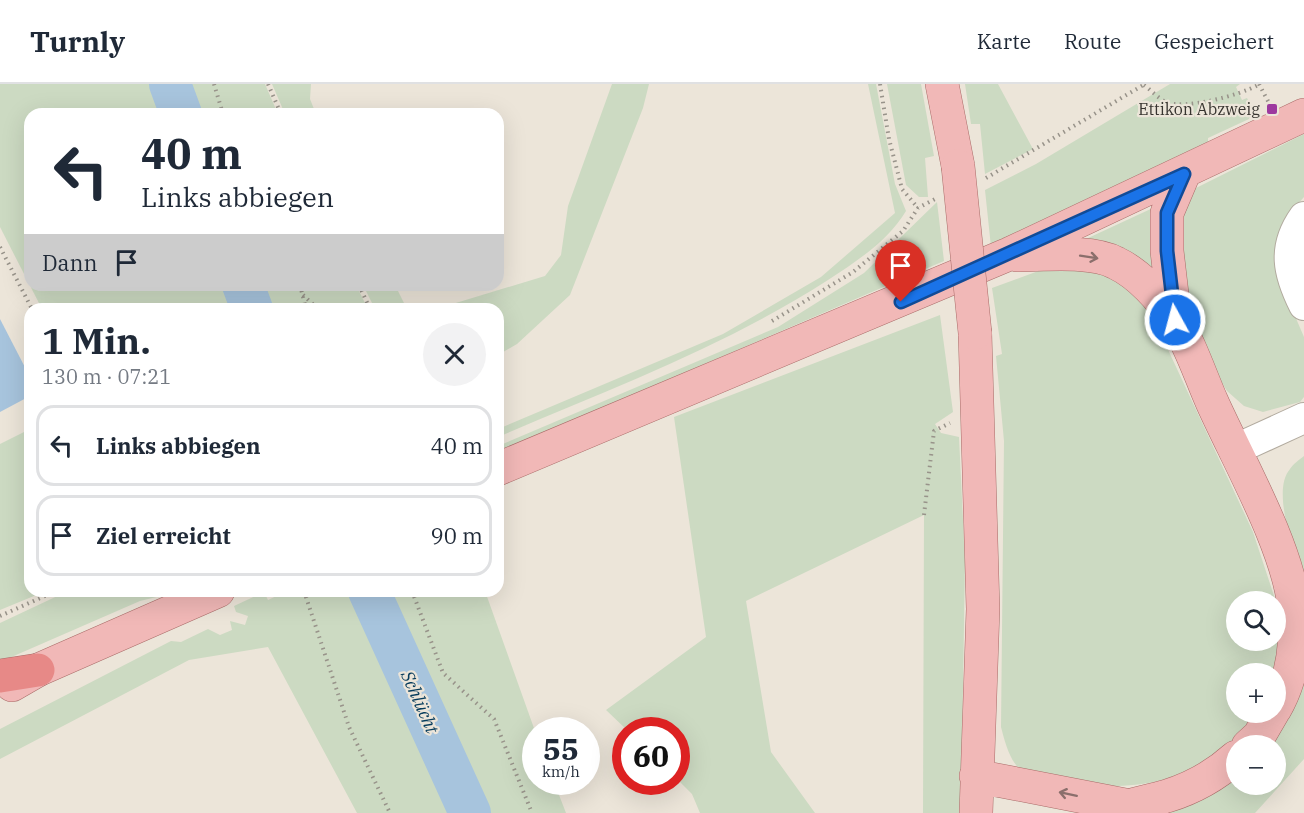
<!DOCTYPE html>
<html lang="de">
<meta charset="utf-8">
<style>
body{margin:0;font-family:"IBM Plex Serif",serif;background:#f2f2f3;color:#1f2937;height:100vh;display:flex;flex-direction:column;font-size:22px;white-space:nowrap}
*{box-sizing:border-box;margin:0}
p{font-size:20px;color:#747a83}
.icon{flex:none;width:33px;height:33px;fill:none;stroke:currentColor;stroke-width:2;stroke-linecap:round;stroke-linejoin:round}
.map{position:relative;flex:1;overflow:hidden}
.drawer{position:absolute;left:24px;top:219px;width:480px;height:294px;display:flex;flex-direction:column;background:#fff;border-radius:18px;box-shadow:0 6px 24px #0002}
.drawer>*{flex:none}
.guide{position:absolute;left:24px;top:24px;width:480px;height:183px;border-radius:18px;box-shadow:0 6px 24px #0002;background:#fff;color:#1f2937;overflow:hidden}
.buttons{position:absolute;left:1226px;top:507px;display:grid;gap:12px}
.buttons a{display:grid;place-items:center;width:60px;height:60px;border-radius:50%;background:#fff;box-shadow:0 6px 24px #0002;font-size:30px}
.speed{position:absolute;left:522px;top:633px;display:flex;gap:12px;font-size:30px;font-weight:700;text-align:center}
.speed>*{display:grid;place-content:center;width:78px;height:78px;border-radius:50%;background:#fff;box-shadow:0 6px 24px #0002;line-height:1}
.speed small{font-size:15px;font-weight:400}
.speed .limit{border:9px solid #d22;background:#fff;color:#111}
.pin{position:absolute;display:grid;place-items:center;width:51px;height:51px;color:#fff;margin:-62px -26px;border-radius:50% 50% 50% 0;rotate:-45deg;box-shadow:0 0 6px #0007}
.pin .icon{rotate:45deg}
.me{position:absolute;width:66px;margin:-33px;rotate:353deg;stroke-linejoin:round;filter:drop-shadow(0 0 4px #0008)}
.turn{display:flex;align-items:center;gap:21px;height:126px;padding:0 18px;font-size:27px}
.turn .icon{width:78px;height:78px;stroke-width:2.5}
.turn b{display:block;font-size:42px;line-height:51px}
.then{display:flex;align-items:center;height:57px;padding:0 18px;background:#0003;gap:12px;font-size:22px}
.round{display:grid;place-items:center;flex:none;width:63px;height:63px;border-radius:32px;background:#f2f2f3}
.summary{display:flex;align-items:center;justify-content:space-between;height:102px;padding:0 18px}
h1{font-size:36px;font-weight:800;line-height:45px}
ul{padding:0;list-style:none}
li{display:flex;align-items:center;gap:18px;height:81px;margin:0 12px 9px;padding:0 6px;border:3px solid #e0e1e3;border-radius:18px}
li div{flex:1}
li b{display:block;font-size:22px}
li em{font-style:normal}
header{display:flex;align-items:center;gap:36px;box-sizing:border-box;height:84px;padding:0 30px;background:#fff;border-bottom:2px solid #e0e1e3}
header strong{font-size:28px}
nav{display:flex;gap:33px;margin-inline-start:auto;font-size:21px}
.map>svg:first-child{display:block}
.green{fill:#ccdac2;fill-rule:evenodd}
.water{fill:#a7c4dd}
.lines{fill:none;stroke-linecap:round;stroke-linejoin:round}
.river{stroke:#a7c4dd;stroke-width:42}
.minor-casing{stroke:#b2ab9f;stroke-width:32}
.major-casing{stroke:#a96b68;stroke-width:34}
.highway-casing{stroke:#a96b68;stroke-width:34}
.path{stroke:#98938a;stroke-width:4;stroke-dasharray:1.5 4.5;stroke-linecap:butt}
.minor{stroke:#fff;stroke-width:30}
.major{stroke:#f1b8b7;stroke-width:33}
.highway{stroke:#e78987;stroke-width:33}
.major-bridge-casing{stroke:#a96b68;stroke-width:34;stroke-linecap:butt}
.major-bridge{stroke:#f1b8b7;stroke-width:33}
.oneway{stroke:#8b6f6c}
.route-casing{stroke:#114b97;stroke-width:15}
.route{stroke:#1a73e8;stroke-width:10}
.poi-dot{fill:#9d399f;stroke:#ece5d9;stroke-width:2}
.labels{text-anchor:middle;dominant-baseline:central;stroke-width:4.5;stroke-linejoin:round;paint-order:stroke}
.poi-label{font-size:16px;fill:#37342f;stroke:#ece5d9;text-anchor:end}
.water-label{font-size:18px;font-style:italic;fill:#073c5c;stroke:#ece5d9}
</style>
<header>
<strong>Turnly</strong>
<nav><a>Karte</a><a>Route</a><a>Gespeichert</a></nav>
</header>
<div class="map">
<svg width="1304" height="729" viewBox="0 0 1304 729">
<rect width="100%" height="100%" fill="#ece5d9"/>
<path class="green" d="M 0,0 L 265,0 L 278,30 L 30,30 L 30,201 L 356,201 L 368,225 L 42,225 L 0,143 Z
M 272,0 L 311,0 L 310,15 L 316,30 L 285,30 Z
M 612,0 L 649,0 L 643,24 L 570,211 L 517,260 L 498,271 L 498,225 L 436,225 L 545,192 L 561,171 L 568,122 Z
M 868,0 L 876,0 L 895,100 L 906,127 C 888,157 857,177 828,196 C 726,262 610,305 498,353 L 498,345 L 723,250 L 821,193 L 895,129 Z
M 887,0 L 921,0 L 934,72 L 925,74 L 928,113 L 919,113 L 906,101 Z
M 965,0 L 998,0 L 1033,65 L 985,90 L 980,40 L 971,40 Z
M 1170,0 L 1240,0 L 1236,3 L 1242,16 L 1247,14 L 1253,27 L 1249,35 L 1208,54 L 1208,63 L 991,163 L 985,106 L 1036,80 Z
M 1304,50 L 1304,113 L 1287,132 L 1277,190 L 1304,253 L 1304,313 L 1300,318 L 1263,328 L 1244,322 L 1227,307 L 1214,286 L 1179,189 L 1180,124 L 1196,104 Z
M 937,118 L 944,177 L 498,369 L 498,362 L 778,243 L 864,189 Z
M 1155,123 L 1163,206 L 1073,161 Z
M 1052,182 C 1098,186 1123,185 1150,227 L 1253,448 L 1277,521 L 1278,566 L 1273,589 L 1236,590 L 1236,628 L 1255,629 C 1244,645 1232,661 1216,672 C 1170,704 1115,706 1062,698 C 1053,696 1039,697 1030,693 C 1011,683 1006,662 1001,643 L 1004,357 L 996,272 L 1002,270 L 992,204 ZM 1236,518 L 1275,518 L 1275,556 L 1236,556 Z
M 363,201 L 395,201 L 407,225 L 375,225 Z
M 940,231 L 953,328 L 935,340 L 941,349 L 959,353 L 965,478 L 961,729 L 923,729 L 924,431 L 746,517 L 771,668 L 815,729 L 700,729 L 692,710 L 677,695 L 676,646 L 627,646 L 606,626 L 706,553 L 674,333 Z
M 30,345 L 30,507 L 46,507 L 0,526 L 0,360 Z
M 1304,372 L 1304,500 C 1297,473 1270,408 1290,385 C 1293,380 1299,376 1304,372 Z
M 68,507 L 181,507 L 140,517 L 0,578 L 0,539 Z
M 287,507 L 485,507 L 535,647 L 536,698 L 554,698 L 566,729 L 357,729 L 268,563 L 189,576 L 0,675 L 0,645 L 171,557 L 181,558 L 208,545 L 220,551 L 232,546 L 230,537 L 245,541 L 248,532 L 236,528 L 234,522 L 264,508 L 268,516 Z
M 1304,588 L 1304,675 L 1255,729 L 1166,729 L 1236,692 L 1236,700 L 1275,700 L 1275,662 L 1269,661 Z"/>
<path class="water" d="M 0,235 L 30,293 L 30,312 L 0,328 Z"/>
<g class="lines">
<path class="river" d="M 170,0 L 181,30
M 243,201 L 252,225
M 369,507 L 470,729"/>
<g class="minor-casing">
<path id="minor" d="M 1304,133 C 1282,164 1288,189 1304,221
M 1234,366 L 1304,334"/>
</g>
<g class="major-casing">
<path id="major" d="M 942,0 L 958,82
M 1017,171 C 1045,171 1092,166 1116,179 C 1139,190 1161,214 1174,235 C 1190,259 1200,291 1212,318 C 1237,374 1289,465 1294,524 C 1297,559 1293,594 1275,625
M 1175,236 L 1167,167 L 1167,129 L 1184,89
M 975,249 L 983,525 L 976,729
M 498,385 L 1009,170 L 1304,31
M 12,601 L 38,586 L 218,507
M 1248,662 L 1259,652 L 1273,628
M 976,692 L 1125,721
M 1109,729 C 1128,720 1147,718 1167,712 C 1193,704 1216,691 1236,673"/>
</g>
<g class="highway-casing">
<path id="highway" d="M 0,592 L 38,586"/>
</g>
<path class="path" d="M 214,0 L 223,30
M 268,0 L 281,30
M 880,0 L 889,55 L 902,105 L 918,124
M 1259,0 L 1269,19
M 1144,1 C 1151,6 1159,15 1166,18 C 1185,26 1240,11 1258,1
M 986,94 L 1145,0
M 0,163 L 32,225
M 300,201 L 306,225
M 359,201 L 370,225
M 303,211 L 318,225
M 772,237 L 853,188 L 903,147 L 918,124 L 935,115
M 924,431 L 934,347 L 950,339
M 304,507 L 349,643 L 390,729
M 412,507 L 443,589 L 494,635 L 532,729
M 0,532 L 56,507"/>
<use href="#minor" class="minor"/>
<use href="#major" class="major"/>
<use href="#highway" class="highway"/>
<g class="major-bridge-casing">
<path id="major-bridge" d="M 958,82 L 975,249"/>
</g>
<use href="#major-bridge" class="major-bridge"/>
</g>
<defs><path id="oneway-shaft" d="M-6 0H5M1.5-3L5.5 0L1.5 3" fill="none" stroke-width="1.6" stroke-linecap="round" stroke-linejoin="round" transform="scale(1.5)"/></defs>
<g class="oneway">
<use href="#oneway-shaft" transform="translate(1089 173) rotate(9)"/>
<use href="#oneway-shaft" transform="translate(1068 710) rotate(-168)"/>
</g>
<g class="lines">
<g class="route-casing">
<path id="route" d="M 901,218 L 1184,90 L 1167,129 L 1167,167 L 1175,236"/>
</g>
<use href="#route" class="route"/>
</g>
<rect class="poi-dot" x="1266" y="19" width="12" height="12" rx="3"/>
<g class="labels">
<g class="poi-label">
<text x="1260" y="25">Ettikon Abzweig</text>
</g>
<g class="water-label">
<text transform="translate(420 618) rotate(66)">Schlücht</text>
</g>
</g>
</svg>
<div class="buttons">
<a><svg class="icon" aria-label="search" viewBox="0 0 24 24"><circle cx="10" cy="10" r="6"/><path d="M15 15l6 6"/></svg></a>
<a>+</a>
<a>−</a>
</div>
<div class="speed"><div>55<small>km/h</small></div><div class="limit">60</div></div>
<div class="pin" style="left:901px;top:218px;background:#d93025"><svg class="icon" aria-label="arrive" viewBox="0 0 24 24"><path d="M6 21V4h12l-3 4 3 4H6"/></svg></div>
<svg class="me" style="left:1175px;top:236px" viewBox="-20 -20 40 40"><circle r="17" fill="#1a73e8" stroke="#fff" stroke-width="3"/><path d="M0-11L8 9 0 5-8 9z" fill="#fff"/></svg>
<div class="guide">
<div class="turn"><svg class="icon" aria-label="left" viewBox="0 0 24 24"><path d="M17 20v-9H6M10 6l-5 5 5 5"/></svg><div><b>40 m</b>Links abbiegen</div></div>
<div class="then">Dann<svg class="icon" aria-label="arrive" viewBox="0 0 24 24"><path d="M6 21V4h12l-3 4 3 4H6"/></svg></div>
</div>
<section class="drawer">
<div class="summary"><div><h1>1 Min.</h1><p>130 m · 07:21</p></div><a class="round"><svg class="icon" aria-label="close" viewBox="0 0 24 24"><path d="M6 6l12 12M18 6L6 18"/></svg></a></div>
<ul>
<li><svg class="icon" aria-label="left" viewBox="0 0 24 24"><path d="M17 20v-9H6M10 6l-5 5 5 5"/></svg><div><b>Links abbiegen</b></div><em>40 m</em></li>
<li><svg class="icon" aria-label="arrive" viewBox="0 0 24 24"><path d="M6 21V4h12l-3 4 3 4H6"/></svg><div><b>Ziel erreicht</b></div><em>90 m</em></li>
</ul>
</section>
</div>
